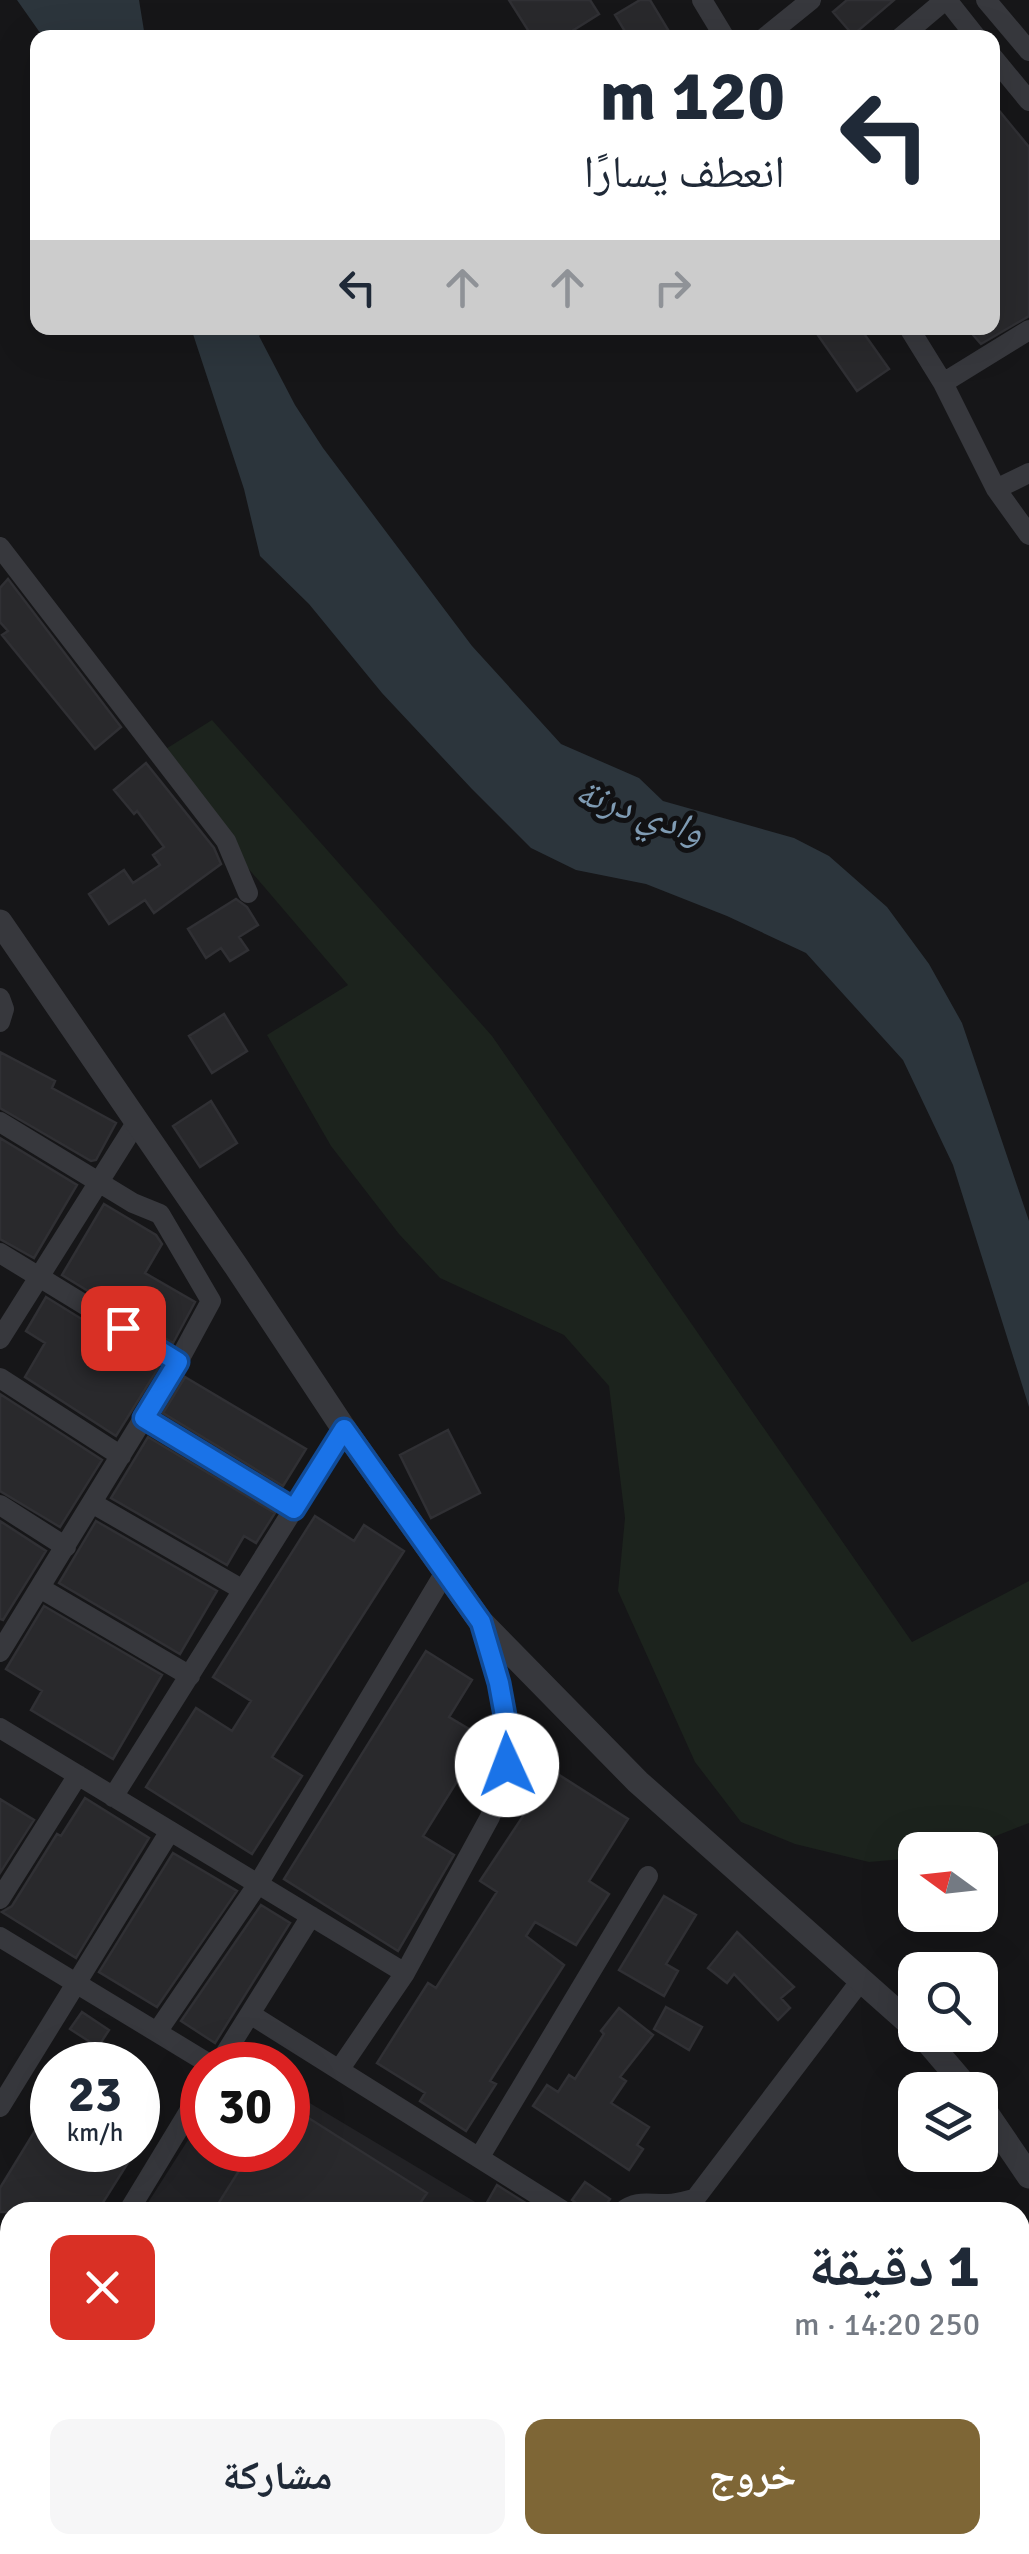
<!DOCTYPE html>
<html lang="ar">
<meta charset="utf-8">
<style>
body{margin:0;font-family:Signika,"Noto Naskh Arabic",sans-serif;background:#f6f6f7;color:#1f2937;direction:rtl;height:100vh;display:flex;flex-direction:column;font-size:38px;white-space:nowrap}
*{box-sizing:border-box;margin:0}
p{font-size:32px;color:#747a83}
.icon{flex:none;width:55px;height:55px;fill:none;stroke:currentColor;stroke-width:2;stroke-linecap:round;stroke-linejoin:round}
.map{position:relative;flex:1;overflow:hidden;direction:ltr}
.panel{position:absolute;left:0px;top:2202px;width:1030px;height:352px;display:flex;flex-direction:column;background:#fff;border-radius:30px 30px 0 0;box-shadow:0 10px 40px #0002;direction:rtl}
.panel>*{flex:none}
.banner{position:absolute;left:30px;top:30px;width:970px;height:305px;border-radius:20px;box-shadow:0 10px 40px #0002;direction:rtl;background:#fff;color:#1f2937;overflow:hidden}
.needle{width:65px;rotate:285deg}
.tools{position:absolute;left:898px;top:1832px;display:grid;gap:20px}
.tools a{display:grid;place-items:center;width:100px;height:100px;border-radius:20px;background:#fff;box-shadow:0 10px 40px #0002;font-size:50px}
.speed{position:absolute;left:30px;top:2042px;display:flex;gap:20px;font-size:50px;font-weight:700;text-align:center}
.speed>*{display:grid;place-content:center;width:130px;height:130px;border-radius:50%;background:#fff;box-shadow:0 10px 40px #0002;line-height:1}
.speed small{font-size:25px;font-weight:400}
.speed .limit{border:15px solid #d22;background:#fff;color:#111}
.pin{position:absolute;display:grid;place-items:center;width:85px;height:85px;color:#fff;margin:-42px;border-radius:20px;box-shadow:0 5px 15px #0006}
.me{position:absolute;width:110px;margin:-55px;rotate:358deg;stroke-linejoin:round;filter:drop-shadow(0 0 8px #0008)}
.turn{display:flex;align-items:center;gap:35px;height:210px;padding:0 50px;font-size:45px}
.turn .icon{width:130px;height:130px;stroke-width:2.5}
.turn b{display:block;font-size:70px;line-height:85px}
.lanes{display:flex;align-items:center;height:95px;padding:0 50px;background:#0003;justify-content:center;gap:50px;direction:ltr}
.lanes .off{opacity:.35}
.round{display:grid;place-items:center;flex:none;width:105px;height:105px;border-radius:20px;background:#f6f6f7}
.head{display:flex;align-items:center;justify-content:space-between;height:170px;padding:0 50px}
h1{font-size:60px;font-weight:800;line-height:75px}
.cta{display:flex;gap:20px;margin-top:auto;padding:20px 50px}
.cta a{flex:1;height:115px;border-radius:20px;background:#7e6636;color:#fff;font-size:40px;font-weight:800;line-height:115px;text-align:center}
.cta a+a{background:#f6f6f7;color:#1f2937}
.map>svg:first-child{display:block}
.built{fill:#222225}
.green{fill:#1c231d}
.water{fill:#2c353c}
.building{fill:#29292c;stroke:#303034;stroke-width:2.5}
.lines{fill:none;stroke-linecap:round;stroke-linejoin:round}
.minor{stroke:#37383d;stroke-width:20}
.tertiary{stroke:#37383d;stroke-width:25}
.route-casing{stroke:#114b97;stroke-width:25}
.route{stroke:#1a73e8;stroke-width:18}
.labels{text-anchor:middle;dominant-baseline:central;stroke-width:10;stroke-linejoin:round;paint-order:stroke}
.water-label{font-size:38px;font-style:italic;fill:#7f9bb3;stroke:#111113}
</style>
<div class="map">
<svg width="1029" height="2554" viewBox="0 0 1029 2554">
<rect width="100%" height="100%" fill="#161618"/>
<path class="built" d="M 288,2090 L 492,2212 L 142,2212 L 202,2118 L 202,2150 L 288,2150 Z"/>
<path class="green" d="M 212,720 L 492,1036 L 912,1642 L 1029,1581 L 1029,1823 L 960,1850 L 915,1850 L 915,1858 L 869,1862 L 795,1844 L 741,1822 L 695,1762 L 618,1591 L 625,1518 L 609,1386 L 564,1335 L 440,1278 L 399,1234 L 331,1146 L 267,1035 L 348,985 L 153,757 Z"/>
<path class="water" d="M 17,0 L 139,0 L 145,37 L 43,37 Z
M 191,328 L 268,328 L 259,336 L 295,405 L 323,448 L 472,646 L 561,744 L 639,778 L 663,801 L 794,838 L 829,856 L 887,907 L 929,964 L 962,1023 L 1029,1221 L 1029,1407 L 953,1165 L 903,1060 L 806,953 L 727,916 L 646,884 L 576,870 L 531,848 L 471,788 L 382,693 L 309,604 L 260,556 L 244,489 Z"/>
<path class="building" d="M 509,0 L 590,0 L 599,14 L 561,38 L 533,38 Z
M 640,0 L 650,0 L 673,38 L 629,38 L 615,15 Z
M 847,0 L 894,0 L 853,35 L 833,12 Z
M 992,102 L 1029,147 L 1029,316 L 981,344 L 967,328 L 992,328 Z
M 813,328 L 860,328 L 889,369 L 857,391 Z
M 8,579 L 121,727 L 95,749 L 2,635 L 8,631 L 0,622 L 0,588 Z
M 146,763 L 214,848 L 221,864 L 154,913 L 145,900 L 109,924 L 89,894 L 124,870 L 133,883 L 160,865 L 153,855 L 164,847 L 137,811 L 134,814 L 114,790 Z
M 236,899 L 247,907 L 258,925 L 239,937 L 248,950 L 230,961 L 221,948 L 206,958 L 188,929 Z
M 224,1014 L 247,1051 L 212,1073 L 189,1036 Z
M 0,1052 L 55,1081 L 52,1088 L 116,1123 L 96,1160 L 91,1161 L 0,1108 Z
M 211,1101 L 237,1143 L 200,1167 L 173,1126 Z
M 0,1138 L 77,1185 L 34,1258 L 0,1239 Z
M 104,1204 L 156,1235 L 162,1244 L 145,1273 L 195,1302 L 173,1343 L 62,1275 Z
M 46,1297 L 159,1367 L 116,1436 L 25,1377 L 45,1343 L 26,1331 Z
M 185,1377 L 306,1449 L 283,1486 L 163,1413 Z
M 0,1394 L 102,1460 L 60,1527 L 0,1491 Z
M 448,1430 L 480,1493 L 431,1518 L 400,1455 Z
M 148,1437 L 275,1513 L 256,1543 L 244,1536 L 227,1565 L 111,1498 Z
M 315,1516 L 354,1541 L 364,1525 L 404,1551 L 272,1757 L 302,1776 L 252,1854 L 146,1787 L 196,1708 L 232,1731 L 251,1701 L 213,1677 Z
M 0,1521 L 46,1551 L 3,1620 L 0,1619 Z
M 96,1521 L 217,1591 L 180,1654 L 59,1583 Z
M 44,1606 L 162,1675 L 113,1759 L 31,1710 L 42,1691 L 6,1669 Z
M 426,1651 L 472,1680 L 449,1717 L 484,1738 L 423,1836 L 454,1855 L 398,1951 L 284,1879 Z
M 553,1771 L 628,1819 L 589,1881 L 609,1894 L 576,1945 L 535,1922 L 526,1936 L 564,1965 L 490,2081 L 496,2084 L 466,2131 L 420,2101 L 425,2093 L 377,2063 L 428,1983 L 436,1988 L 497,1892 L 480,1881 Z
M 85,1798 L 149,1838 L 76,1958 L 2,1912 L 12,1906 L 57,1834 L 61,1836 Z
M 0,1799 L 34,1820 L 0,1873 Z
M 173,1853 L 237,1891 L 157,2007 L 99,1972 Z
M 664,1896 L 696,1915 L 666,1964 L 678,1971 L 664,1996 L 619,1970 Z
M 261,1905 L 290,1923 L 215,2043 L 181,2021 Z
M 737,1932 L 794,1987 L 781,1998 L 790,2008 L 778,2020 L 734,1974 L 727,1983 L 708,1968 Z
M 666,2007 L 702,2027 L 689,2050 L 654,2029 Z
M 619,2008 L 653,2035 L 620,2077 L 626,2081 L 611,2103 L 649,2127 L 637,2145 L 643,2149 L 629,2170 L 533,2106 L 547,2085 L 558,2092 L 569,2075 L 575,2079 L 604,2034 L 601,2031 Z
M 82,2012 L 109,2030 L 98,2047 L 70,2029 Z
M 52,2103 L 52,2150 L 136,2150 L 97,2212 L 0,2212 L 0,2188 Z
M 288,2105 L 427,2193 L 414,2212 L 213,2212 L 252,2150 L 288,2150 Z
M 585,2182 L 610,2199 L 601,2212 L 589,2212 L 572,2200 Z
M 497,2185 L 540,2212 L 496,2212 L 485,2206 Z"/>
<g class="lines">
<path class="minor" d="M 702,0 L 725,38
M 947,0 L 977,38
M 986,0 L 1029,51
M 764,38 L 811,0
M 900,38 L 945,0
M 992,56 L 1029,101
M 909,328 L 943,383 L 996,489 L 1029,535
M 943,383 L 1029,330
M 996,489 L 1029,473
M 0,547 L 226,841 L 248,893
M 0,998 L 4,1009 L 0,1022
M 0,1122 L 133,1203 L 160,1214 L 211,1301 L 178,1362 L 0,1652
M 0,1253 L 178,1362
M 0,1339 L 136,1123
M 0,1378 L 121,1456
M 144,1418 L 295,1509
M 92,1503 L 243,1590
M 0,1505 L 66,1547
M 40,1588 L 190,1676
M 0,1728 L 405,1973
M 113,1797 L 344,1429
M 0,1899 L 78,1775
M 0,1937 L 211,2065
M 250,2014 L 565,2212
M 157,2032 L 258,1884 L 444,1574
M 218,2065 L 311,1916
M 339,2070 L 405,1973 L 490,1817 C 496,1800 504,1781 507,1764 C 513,1717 495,1668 481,1624
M 0,2107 L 170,1831
M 479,2158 L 648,1876
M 128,2212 L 202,2090
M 621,2212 C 639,2199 648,2205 668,2204 C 677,2204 686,2201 694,2199
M 685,2212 L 862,1979
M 0,2261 L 10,2267
M 0,2419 L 10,2403
M 382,2545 L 393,2554
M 463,2554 L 469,2545"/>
<path class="tertiary" d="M 0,922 L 236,1266 L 344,1429 L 481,1622 L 638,1782 L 915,2028
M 922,2035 L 969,2090
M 980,2104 L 1029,2176"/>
</g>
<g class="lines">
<g class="route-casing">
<path id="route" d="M 123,1328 L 178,1362 L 144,1418 L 294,1509 L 344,1429 L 481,1622 L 499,1683 L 508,1732 L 507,1765"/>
</g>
<use href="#route" class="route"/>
</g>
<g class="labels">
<g class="water-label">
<text transform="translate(640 811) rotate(19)">وادي درنة</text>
</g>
</g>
</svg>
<div class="tools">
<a><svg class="needle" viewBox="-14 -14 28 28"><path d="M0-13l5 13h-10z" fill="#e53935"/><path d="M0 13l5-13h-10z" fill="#747a83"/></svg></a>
<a><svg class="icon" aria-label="search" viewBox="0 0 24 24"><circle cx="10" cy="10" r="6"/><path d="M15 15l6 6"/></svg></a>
<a><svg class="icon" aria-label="layers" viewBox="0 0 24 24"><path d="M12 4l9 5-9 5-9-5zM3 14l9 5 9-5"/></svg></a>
</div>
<div class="speed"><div>23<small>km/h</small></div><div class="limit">30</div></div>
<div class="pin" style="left:123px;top:1328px;background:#d93025"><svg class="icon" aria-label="arrive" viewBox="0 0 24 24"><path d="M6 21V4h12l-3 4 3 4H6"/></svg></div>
<svg class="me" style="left:507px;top:1765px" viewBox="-20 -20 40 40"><circle r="19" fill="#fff"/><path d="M0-13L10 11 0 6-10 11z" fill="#1a73e8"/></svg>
<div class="banner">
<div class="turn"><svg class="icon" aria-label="left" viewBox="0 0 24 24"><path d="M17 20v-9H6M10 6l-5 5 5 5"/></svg><div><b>120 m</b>انعطف يسارًا</div></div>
<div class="lanes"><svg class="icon" aria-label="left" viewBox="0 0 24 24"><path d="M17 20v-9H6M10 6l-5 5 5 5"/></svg><svg class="icon off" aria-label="ahead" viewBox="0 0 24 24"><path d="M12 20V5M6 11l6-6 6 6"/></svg><svg class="icon off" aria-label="ahead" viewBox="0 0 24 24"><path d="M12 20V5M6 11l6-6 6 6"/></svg><svg class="icon off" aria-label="right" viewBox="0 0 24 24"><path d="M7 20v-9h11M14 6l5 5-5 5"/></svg></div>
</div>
<section class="panel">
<div class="head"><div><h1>1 دقيقة</h1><p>250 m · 14:20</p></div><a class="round" style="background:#d93025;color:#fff"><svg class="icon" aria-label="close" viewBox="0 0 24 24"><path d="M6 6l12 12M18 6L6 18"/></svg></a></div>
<div class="cta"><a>خروج</a><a>مشاركة</a></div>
</section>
</div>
